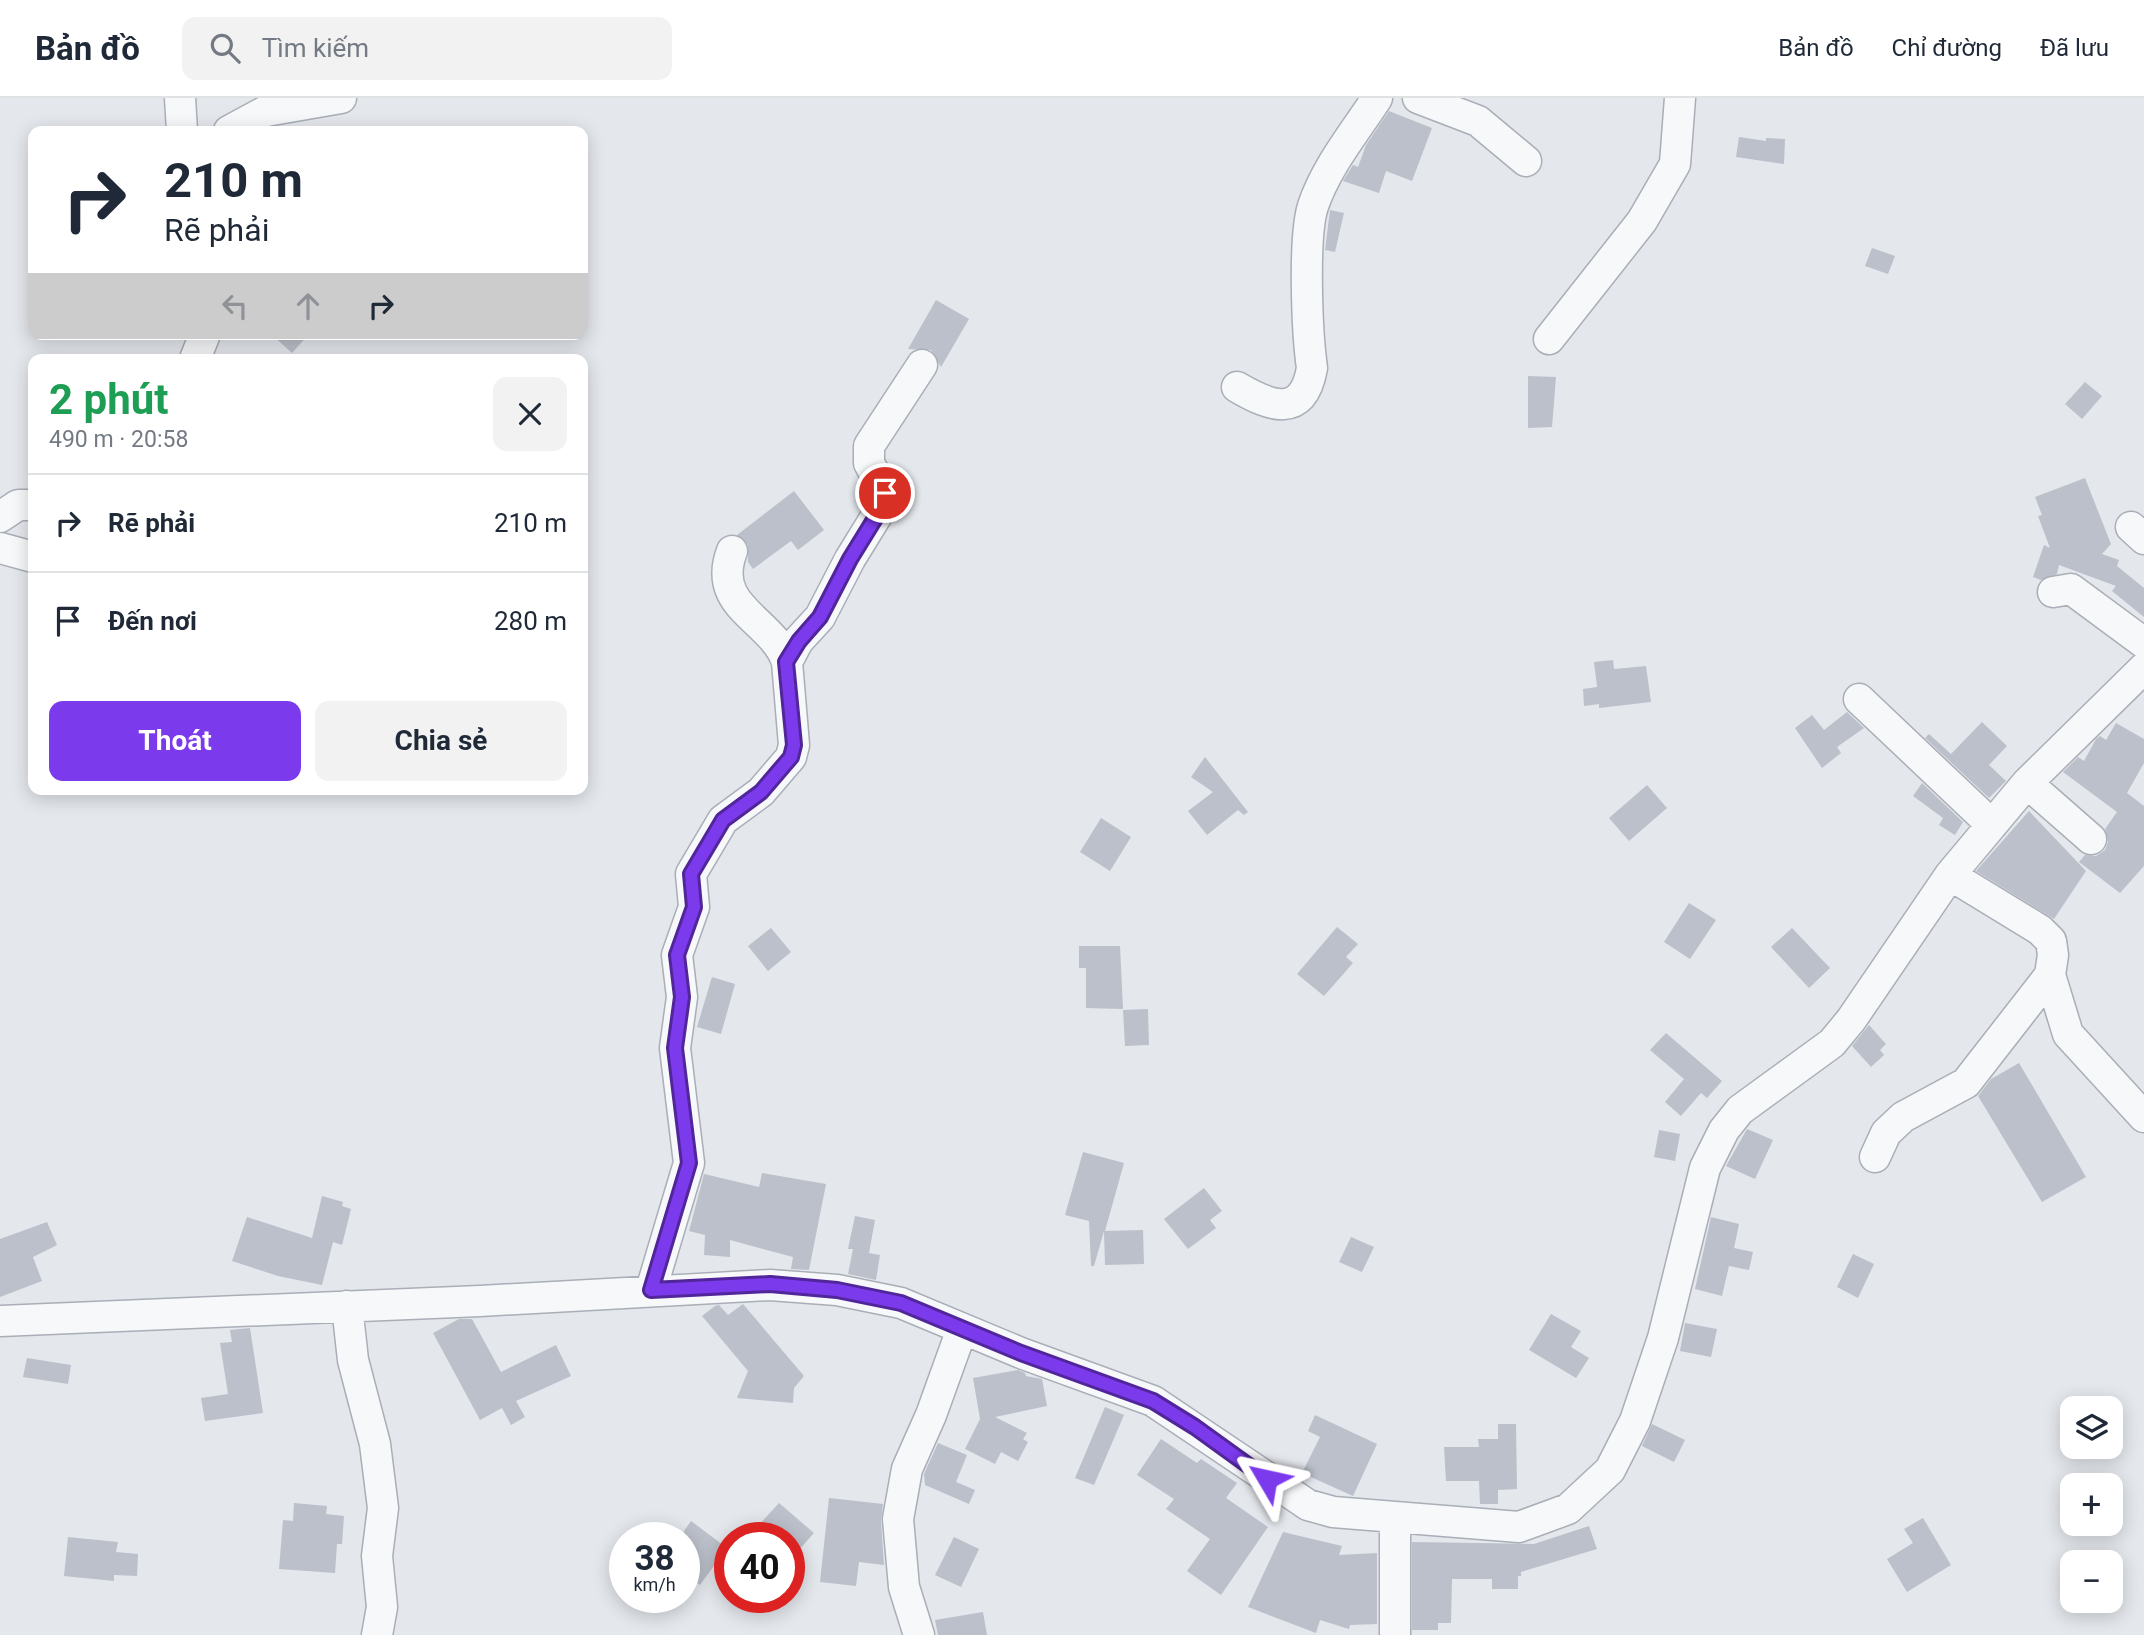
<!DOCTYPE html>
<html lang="vi">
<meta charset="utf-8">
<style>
body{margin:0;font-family:Roboto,sans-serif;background:#f2f2f3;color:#1f2937;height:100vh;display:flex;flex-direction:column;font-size:26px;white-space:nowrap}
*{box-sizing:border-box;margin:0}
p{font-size:23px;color:#747a83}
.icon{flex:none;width:38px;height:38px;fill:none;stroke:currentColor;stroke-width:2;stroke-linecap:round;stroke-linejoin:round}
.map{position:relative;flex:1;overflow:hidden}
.drawer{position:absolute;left:28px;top:256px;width:560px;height:441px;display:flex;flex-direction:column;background:#fff;border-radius:14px;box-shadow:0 4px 18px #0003}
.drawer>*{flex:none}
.top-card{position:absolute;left:28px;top:28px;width:560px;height:214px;border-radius:14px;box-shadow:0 4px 18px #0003;background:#fff;color:#1f2937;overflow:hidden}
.buttons{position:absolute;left:2060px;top:1298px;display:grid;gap:14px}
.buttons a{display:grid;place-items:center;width:63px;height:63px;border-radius:14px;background:#fff;box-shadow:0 4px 18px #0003;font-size:35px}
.speed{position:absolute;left:609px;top:1424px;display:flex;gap:14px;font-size:35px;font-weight:700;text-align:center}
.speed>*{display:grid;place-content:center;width:91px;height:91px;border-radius:50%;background:#fff;box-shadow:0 4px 18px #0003;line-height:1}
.speed small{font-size:18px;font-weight:400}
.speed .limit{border:10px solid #d22;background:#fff;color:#111}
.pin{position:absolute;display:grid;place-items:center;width:60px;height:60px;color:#fff;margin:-30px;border:4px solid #fff;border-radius:50%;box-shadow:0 2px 7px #0007}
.me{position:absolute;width:77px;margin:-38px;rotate:306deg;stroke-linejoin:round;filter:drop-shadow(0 0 5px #0008)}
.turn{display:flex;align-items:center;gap:24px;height:147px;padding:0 21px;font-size:32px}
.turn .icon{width:91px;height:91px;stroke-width:2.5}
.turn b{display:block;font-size:49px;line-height:60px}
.lanes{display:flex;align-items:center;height:66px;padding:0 21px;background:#0003;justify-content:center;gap:35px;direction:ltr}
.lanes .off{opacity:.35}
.round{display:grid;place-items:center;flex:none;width:74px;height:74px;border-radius:14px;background:#f2f2f3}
.overview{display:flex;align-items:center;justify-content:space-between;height:119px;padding:0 21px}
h1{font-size:42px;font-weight:700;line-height:52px;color:#1e9e55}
.action{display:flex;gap:14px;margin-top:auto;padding:14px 21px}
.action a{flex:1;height:80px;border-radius:14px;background:#7c3aed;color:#fff;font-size:28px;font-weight:700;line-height:80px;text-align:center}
.action a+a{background:#f2f2f3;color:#1f2937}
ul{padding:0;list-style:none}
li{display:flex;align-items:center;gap:21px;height:98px;padding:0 21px;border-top:2px solid #e0e1e3}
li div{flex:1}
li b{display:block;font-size:26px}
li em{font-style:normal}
header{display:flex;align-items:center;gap:42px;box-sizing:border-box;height:98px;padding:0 35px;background:#fff;border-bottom:2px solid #e0e1e3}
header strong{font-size:33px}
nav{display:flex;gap:38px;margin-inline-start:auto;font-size:24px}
.search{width:490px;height:63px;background:#f2f2f3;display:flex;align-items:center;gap:18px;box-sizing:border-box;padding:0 24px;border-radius:14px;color:#747a83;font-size:26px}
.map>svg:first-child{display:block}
.building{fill:#bbc0ca}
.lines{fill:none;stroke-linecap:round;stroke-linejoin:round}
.minor-casing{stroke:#a9aeb7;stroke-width:33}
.minor{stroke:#f7f8fa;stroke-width:30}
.route-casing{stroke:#51269a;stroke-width:18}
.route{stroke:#7c3aed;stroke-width:12}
</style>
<header>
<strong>Bản đồ</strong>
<div class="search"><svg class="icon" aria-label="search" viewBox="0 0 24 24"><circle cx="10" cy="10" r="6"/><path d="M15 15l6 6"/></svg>Tìm kiếm</div>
<nav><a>Bản đồ</a><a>Chỉ đường</a><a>Đã lưu</a></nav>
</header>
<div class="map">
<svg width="2144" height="1537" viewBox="0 0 2144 1537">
<rect width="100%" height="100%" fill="#e4e7ec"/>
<path class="building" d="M 1389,13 L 1432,30 L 1412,83 L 1386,73 L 1379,95 L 1343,83 L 1353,67 L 1358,69 L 1366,47 Z
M 1739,39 L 1766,43 L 1766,40 L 1785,41 L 1784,66 L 1736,59 Z
M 1330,112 L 1344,115 L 1335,154 L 1325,152 Z
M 1872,150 L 1895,158 L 1888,176 L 1865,168 Z
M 936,202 L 969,221 L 941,269 L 931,252 L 908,251 Z
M 271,236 L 309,236 L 292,255 Z
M 1528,278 L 1556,279 L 1552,329 L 1528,330 Z
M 2085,284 L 2102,298 L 2082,321 L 2065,306 Z
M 2085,380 L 2111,446 L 2102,456 L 2119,462 L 2117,468 L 2144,490 L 2144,519 L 2112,493 L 2116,488 L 2059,467 L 2057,476 L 2041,482 L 2033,479 L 2044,447 L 2050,450 L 2038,418 L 2042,417 L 2035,399 Z
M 794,393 L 824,432 L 798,452 L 791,443 L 753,471 L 748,464 L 748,447 L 737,437 Z
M 1613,562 L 1614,571 L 1646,568 L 1651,604 L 1599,610 L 1599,606 L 1584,608 L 1583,591 L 1597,589 L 1594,564 Z
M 1847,614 L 1864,630 L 1837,649 L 1841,655 L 1822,670 L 1795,630 L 1812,617 L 1824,632 Z
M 1982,624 L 2007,648 L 1989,667 L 2006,683 L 1989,700 L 1925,640 L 1929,636 L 1951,656 Z
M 2116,625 L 2144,641 L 2144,665 L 2127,695 L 2144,708 L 2144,768 L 2120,795 L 2079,764 L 2085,757 L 2096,758 L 2105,752 L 2108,744 L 2105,731 L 2117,714 L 2063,674 L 2078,659 L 2084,663 L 2096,641 L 2100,638 L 2106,642 Z
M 1205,659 L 1248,714 L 1244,717 L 1238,712 L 1207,737 L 1188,713 L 1213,694 L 1191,679 Z
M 1922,685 L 1963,724 L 1955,737 L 1939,727 L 1943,720 L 1913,698 Z
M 1647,687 L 1667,710 L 1629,743 L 1609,720 Z
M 2029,713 L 2086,773 L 2054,821 L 1976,773 Z
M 1101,720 L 1131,739 L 1110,773 L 1080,754 Z
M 1689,805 L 1716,822 L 1690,861 L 1664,844 Z
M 1337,829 L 1358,846 L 1346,859 L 1353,865 L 1324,898 L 1297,876 Z
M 771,830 L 791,854 L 768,873 L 748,848 Z
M 1792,830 L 1830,870 L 1809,890 L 1771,849 Z
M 1079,848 L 1120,848 L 1123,911 L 1086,910 L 1086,870 L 1079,870 Z
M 712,879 L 735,886 L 721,936 L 697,929 Z
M 1148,911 L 1149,947 L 1125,948 L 1123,912 Z
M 1869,927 L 1886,946 L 1880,952 L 1884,957 L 1871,969 L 1852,948 Z
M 1666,935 L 1722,983 L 1707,1000 L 1701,995 L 1681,1018 L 1665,1004 L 1684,981 L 1650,952 Z
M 2019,965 L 2086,1079 L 2042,1104 L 1978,998 L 1991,981 Z
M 1747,1031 L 1773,1042 L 1755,1081 L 1726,1068 Z
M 1659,1032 L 1680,1036 L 1675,1063 L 1654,1059 Z
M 1083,1054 L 1124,1065 L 1105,1133 L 1143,1132 L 1144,1166 L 1105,1167 L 1104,1133 L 1094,1168 L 1091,1168 L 1089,1123 L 1065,1117 Z
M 762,1075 L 826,1086 L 809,1172 L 791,1171 L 793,1159 L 730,1142 L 730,1159 L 704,1157 L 705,1137 L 689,1133 L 704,1076 L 759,1089 Z
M 1204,1090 L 1222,1113 L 1210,1122 L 1216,1130 L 1188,1151 L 1164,1121 Z
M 322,1098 L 343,1104 L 342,1108 L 351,1111 L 342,1147 L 333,1144 L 322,1187 L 278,1178 L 232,1163 L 247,1119 L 312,1140 Z
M 855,1118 L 875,1122 L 869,1155 L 880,1157 L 876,1182 L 848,1176 L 853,1151 L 848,1151 Z
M 1711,1119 L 1739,1126 L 1734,1150 L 1753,1154 L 1749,1172 L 1729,1168 L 1722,1198 L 1695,1191 Z
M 47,1124 L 57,1147 L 33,1159 L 42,1183 L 0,1199 L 0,1141 Z
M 1351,1139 L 1374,1149 L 1362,1174 L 1339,1164 Z
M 1853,1156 L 1874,1166 L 1858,1200 L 1837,1189 Z
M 743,1206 L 804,1278 L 794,1290 L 793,1305 L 737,1300 L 748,1273 L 702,1218 L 715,1208 L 719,1207 L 728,1217 Z
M 1551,1216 L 1581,1233 L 1571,1249 L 1589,1260 L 1576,1280 L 1529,1252 Z
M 459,1221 L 472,1221 L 501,1274 L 556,1247 L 571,1278 L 516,1303 L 525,1319 L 511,1327 L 502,1310 L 480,1322 L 433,1235 Z
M 1685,1225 L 1717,1231 L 1711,1259 L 1680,1253 Z
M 250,1230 L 263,1315 L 205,1323 L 201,1300 L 228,1296 L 220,1245 L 232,1244 L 230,1232 Z
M 27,1260 L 71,1267 L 68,1286 L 23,1279 Z
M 1018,1272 L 1025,1275 L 1026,1278 L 1042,1281 L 1047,1308 L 995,1319 L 1027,1335 L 1023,1341 L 1028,1344 L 1018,1363 L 1001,1354 L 995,1366 L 965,1351 L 980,1321 L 973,1280 Z
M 1105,1309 L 1124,1317 L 1094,1387 L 1075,1380 Z
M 1315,1317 L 1377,1346 L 1353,1398 L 1302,1375 L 1320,1339 L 1308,1333 Z
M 1498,1326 L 1516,1326 L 1517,1391 L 1498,1392 L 1498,1406 L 1480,1406 L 1479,1383 L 1446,1383 L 1444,1349 L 1479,1349 L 1478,1341 L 1498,1341 Z
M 1652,1326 L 1685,1342 L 1674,1364 L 1642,1348 Z
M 1161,1341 L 1197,1365 L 1201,1361 L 1237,1385 L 1226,1400 L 1268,1429 L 1221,1497 L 1187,1473 L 1210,1441 L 1166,1411 L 1174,1401 L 1137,1377 Z
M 938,1345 L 967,1357 L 956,1384 L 975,1392 L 969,1406 L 925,1387 L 924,1376 Z
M 829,1400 L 883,1406 L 881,1423 L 884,1467 L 859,1464 L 856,1488 L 820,1484 Z
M 294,1405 L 327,1408 L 326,1416 L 344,1418 L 342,1446 L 337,1446 L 335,1475 L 279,1471 L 283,1422 L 293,1423 Z
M 779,1405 L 814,1435 L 789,1463 L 789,1440 L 747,1440 Z
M 1923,1420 L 1951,1467 L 1907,1494 L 1887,1461 L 1913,1445 L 1904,1431 Z
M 691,1423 L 727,1450 L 700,1487 L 684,1476 L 684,1433 Z
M 1589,1428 L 1597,1451 L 1521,1474 L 1521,1478 L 1518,1478 L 1518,1491 L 1492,1491 L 1492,1481 L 1452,1481 L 1451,1525 L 1438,1525 L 1438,1532 L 1412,1532 L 1412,1444 L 1534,1446 Z
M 1283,1434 L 1342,1448 L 1339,1457 L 1377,1455 L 1377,1526 L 1350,1527 L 1349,1531 L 1320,1522 L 1316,1535 L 1248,1509 Z
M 68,1439 L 118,1444 L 116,1454 L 138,1456 L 137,1478 L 114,1477 L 114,1483 L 64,1478 Z
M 954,1439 L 979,1451 L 961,1489 L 935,1477 Z
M 983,1514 L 987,1537 L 938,1537 L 935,1522 Z"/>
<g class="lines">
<g class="minor-casing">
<path id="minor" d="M 180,0 L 182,33
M 1418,0 L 1478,23 L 1526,63
M 229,33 L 266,13 L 341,0
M 1549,241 L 1642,123 L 1675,66 L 1680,0
M 195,261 L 205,236
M 1237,289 C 1271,309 1303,321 1312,270 C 1307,235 1303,139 1313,108 C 1326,69 1355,34 1377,0
M 0,419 L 18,407 L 33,407
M 2131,429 L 2144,441
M 0,450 L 33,459
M 2053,494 L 2071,491 L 2144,545
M 787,564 L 798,543 L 820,519 L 850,461 L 882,409 L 885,395 L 869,365 L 869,348 L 922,267
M 1859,601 L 1992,727
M 2027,685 L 2091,741
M 1950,777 L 2040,832 L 2051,843 L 2053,857 L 2050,877 L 2068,936 L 2144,1019
M 1875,1059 L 1886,1035 L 1903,1019 L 1966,985 L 2050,877
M 651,1192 L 689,1065 L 675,950 L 682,899 L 677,857 L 694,809 L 691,776 L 723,722 L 761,694 L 791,659 L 794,647 L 787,564 C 773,521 710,510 732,453
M 347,1208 L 353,1262 L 375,1346 L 383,1410 L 377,1458 L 382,1509 L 377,1537
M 0,1223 L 480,1203 L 770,1187 L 837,1192 L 901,1205 L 1021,1255 L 1153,1303 L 1308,1407 L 1333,1414 L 1519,1429 L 1568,1411 L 1610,1372 L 1635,1323 L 1663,1240 L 1705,1070 L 1724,1032 L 1740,1012 L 1832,945 L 1851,922 L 1950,777 L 2027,685 L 2144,570
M 1395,1420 L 1395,1537
M 919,1537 L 904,1489 L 898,1421 L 907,1371 L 931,1317 L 962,1231"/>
</g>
<use href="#minor" class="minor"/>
</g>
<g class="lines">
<g class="route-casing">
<path id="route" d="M 885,395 L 882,409 L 850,461 L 820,519 L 799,543 L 786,564 L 794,647 L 791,659 L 761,694 L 723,722 L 691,776 L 694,809 L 677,857 L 682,899 L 675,950 L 689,1065 L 651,1192 L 770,1186 L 837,1192 L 901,1205 L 1021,1255 L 1153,1303 L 1195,1329 L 1267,1381"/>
</g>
<use href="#route" class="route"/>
</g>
</svg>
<div class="buttons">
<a><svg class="icon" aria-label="layers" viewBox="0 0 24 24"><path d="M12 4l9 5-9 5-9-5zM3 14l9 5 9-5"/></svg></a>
<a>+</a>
<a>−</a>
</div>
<div class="speed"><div>38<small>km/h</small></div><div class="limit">40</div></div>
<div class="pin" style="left:885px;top:395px;background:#d93025"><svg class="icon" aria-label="arrive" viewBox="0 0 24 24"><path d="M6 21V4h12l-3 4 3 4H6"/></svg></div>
<svg class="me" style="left:1267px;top:1381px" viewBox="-20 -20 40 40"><path d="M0-17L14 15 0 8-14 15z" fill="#7c3aed" stroke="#fff" stroke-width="4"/></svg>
<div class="top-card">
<div class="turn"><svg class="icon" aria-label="right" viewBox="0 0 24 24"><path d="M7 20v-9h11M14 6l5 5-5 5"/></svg><div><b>210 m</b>Rẽ phải</div></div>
<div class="lanes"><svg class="icon off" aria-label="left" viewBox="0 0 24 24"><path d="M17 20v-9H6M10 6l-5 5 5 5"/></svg><svg class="icon off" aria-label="ahead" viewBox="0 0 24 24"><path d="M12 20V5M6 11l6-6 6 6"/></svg><svg class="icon" aria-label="right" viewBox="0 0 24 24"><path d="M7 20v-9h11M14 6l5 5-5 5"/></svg></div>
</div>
<section class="drawer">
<div class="overview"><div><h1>2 phút</h1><p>490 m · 20:58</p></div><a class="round"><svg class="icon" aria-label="close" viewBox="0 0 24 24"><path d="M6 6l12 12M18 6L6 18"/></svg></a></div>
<ul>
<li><svg class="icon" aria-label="right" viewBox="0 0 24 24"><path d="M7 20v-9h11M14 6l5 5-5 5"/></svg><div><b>Rẽ phải</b></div><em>210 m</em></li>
<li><svg class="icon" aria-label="arrive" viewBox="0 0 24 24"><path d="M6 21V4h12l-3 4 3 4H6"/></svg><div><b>Đến nơi</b></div><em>280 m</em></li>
</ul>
<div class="action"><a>Thoát</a><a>Chia sẻ</a></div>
</section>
</div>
